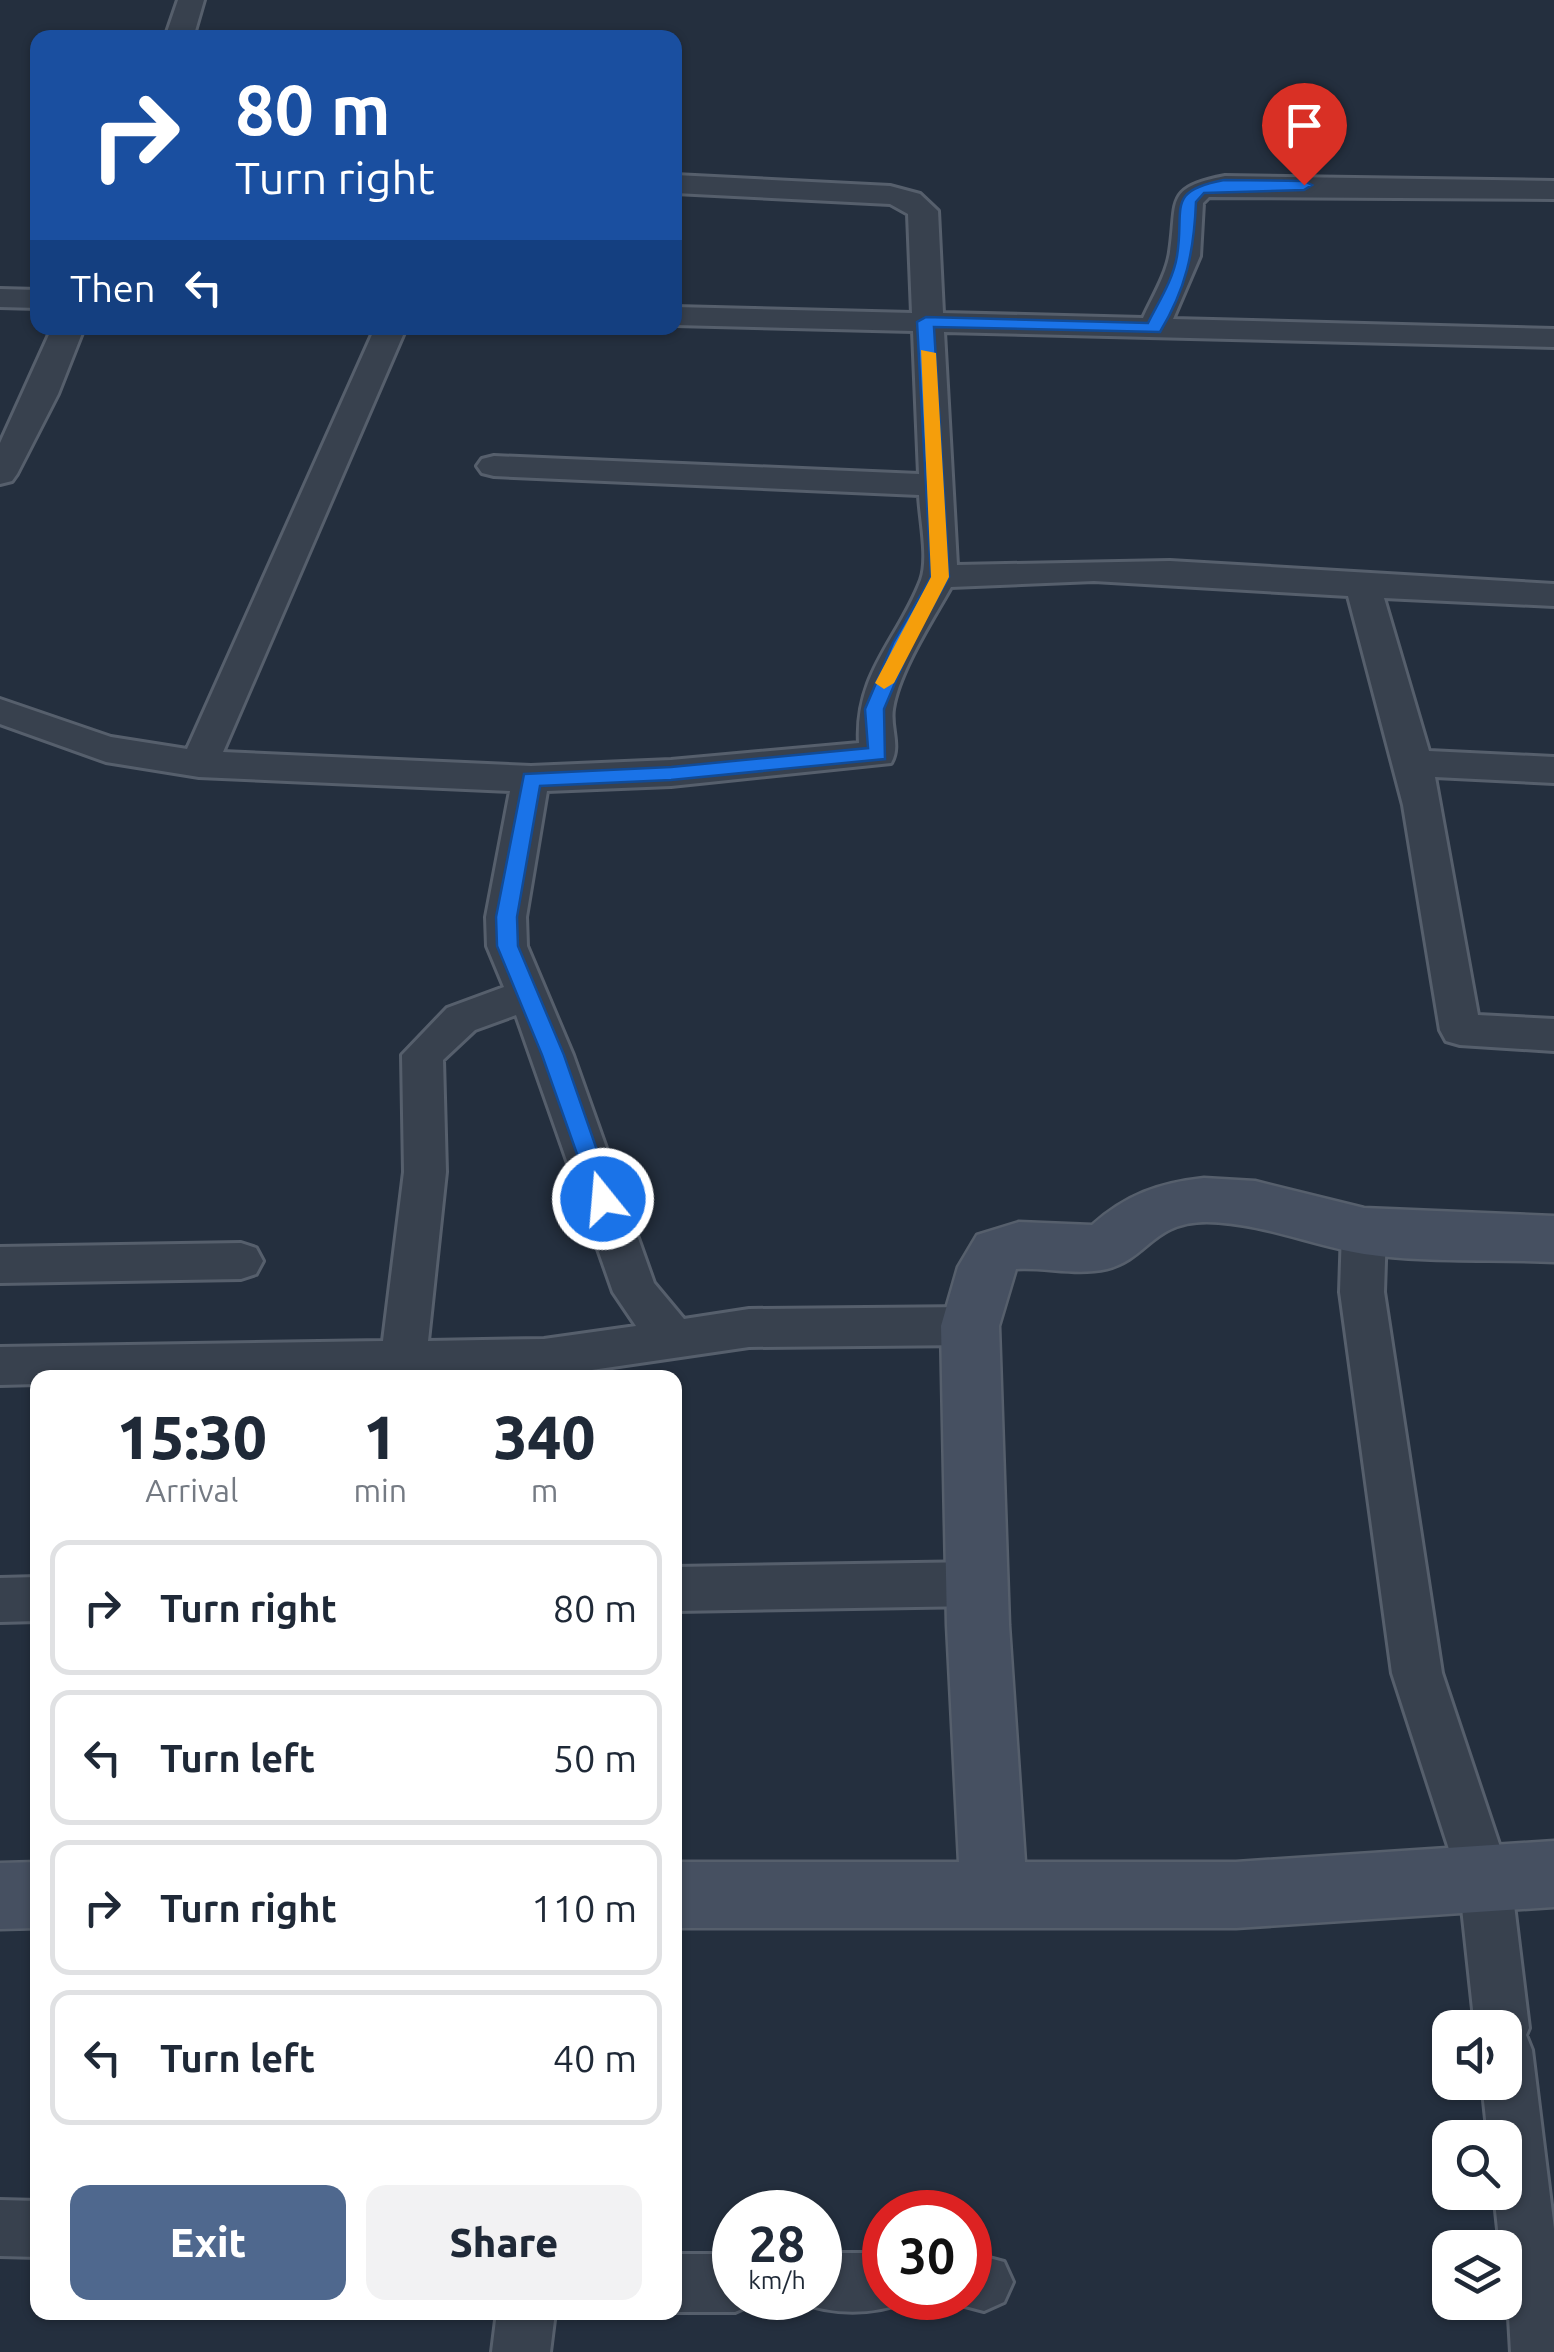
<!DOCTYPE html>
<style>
body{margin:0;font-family:Ubuntu,sans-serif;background:#f2f2f3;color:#1f2937;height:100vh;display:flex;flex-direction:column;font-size:38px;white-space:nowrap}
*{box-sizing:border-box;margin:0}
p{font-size:32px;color:#747a83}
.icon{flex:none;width:55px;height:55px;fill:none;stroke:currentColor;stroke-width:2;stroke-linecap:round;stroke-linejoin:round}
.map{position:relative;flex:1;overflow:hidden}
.side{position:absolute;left:30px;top:1370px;width:652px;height:950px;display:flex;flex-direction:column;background:#fff;border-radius:20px;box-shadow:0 2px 8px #0004}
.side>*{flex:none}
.hud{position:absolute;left:30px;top:30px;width:652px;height:305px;border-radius:20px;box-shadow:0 2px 8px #0004;background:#1a4fa0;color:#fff;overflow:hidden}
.fabs{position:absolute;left:1432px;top:2010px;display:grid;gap:20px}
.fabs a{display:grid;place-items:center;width:90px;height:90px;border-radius:20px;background:#fff;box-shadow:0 2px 8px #0004;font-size:50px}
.speed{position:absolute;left:712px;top:2190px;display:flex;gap:20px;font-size:50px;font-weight:700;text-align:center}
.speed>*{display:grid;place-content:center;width:130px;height:130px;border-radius:50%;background:#fff;box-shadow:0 2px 8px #0004;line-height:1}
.speed small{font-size:25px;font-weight:400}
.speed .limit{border:15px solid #d22;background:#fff;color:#111}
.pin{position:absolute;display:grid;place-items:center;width:85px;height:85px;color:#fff;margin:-102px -42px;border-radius:50% 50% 50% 0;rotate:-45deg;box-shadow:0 0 10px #0007}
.pin .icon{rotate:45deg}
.me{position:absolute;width:110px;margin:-55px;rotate:343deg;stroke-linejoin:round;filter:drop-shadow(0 0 8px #0008)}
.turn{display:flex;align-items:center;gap:35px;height:210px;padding:0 40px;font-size:45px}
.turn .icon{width:130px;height:130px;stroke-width:2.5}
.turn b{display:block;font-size:70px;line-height:85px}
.then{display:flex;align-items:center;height:95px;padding:0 40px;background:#0003;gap:20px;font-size:38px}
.eta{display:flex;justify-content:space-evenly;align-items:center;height:170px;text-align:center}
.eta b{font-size:60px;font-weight:800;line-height:70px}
.action{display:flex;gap:20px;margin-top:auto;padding:20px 40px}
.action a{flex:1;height:115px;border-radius:20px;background:#4f688e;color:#fff;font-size:40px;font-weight:800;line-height:115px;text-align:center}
.action a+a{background:#f2f2f3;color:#1f2937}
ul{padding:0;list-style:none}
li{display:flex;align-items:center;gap:30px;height:135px;margin:0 20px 15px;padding:0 20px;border:5px solid #e0e1e3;border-radius:20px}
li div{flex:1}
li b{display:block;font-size:38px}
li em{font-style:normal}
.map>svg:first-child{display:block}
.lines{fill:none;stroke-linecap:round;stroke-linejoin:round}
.street-casing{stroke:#565f6c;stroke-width:6}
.secondary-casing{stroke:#565f6c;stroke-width:5}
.street{fill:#38414e;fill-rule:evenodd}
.secondary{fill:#465061;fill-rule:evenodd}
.route{fill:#1a73e8;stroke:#114b97;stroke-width:2.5}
.slow{fill:#f59e0b}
</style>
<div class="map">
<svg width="1554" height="2352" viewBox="0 0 1554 2352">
<rect width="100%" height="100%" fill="#242f3e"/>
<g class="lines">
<g class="street-casing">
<path id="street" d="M 178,0 L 204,0 L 193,38 L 165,38 Z
M 675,175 L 890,186 L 920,194 L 938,211 L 943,313 L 1143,318 C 1152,298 1167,274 1170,252 C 1178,200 1164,188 1225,176 L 1554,181 L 1554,199 L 1209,197 L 1203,203 L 1200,256 L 1173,319 L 1554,329 L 1554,347 L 944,332 L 957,565 L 1170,561 L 1554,584 L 1554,606 L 1384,598 L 1429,751 L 1554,757 L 1554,783 L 1435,777 L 1478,1015 L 1554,1019 L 1554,1051 L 1460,1045 L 1446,1041 L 1440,1030 L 1403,805 L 1348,596 L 1094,581 L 951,587 C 932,621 899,671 893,709 C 890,728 901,746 891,763 L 671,786 L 547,791 L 526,917 L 527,946 L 573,1055 L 654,1283 L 684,1319 L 749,1309 L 970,1307 L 986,1313 L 992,1326 L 986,1339 L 970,1345 L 749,1347 L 544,1377 L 38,1378 L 38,1384 L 0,1385 L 0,1347 L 383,1341 L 404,1172 L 402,1055 L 447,1008 L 504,987 L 487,946 L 486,917 L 510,791 L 199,777 L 106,762 L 0,724 L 0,699 L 111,737 L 187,749 L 375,328 L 406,328 L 223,752 L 531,766 L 671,760 L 859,743 C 855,673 898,640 921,580 C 929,558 920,519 919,495 L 494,476 L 482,473 L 477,466 L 482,459 L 494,456 L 919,474 L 913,331 L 675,325 L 675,307 L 912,313 L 908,214 L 890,204 L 675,193 ZM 516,1015 L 613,1292 L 636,1326 L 544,1339 L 428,1341 L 446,1172 L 443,1060 L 475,1030 Z
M 0,289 L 38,290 L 38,308 L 0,307 Z
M 52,328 L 84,328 L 58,394 L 17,474 L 12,481 L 0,484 L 0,443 Z
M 1364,1213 L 1379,1219 L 1386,1231 L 1384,1292 L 1442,1673 L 1511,1880 L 1529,2028 L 1526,2035 L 1532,2050 L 1554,2229 L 1554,2352 L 1511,2352 L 1505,2248 L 1500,2248 L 1494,2192 L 1505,2192 L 1505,2138 L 1488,2138 L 1482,2082 L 1505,2082 L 1505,2028 L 1475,2028 L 1459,1880 L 1392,1673 L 1340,1292 L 1342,1231 L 1349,1219 Z
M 241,1243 L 256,1248 L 263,1261 L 256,1274 L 241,1279 L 0,1283 L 0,1247 Z
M 977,1562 L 994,1569 L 1001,1584 L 994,1599 L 977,1606 L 675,1611 L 675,1567 Z
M 38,1577 L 38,1621 L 0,1622 L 0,1578 Z
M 0,2200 L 38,2201 L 38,2257 L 0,2256 Z
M 820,2253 L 885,2253 L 885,2298 L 907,2298 L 905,2302 C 873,2315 832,2315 800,2302 L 798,2298 L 820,2298 Z
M 970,2253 L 1004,2262 L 1013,2282 L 1004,2302 L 984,2311 L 950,2302 L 948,2298 L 970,2298 Z
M 675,2254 L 735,2254 L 735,2298 L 758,2298 L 755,2303 L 735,2312 L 675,2312 Z
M 497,2312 L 555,2312 L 550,2352 L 492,2352 Z"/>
</g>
<g class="secondary-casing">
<path id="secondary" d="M 1204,1178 L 1255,1181 L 1364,1208 L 1554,1216 L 1554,1262 C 1492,1259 1425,1263 1364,1254 C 1310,1245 1262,1223 1207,1222 C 1152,1222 1149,1258 1107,1269 C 1076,1276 1046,1267 1016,1269 L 999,1326 L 1009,1625 L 1025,1862 L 1236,1862 L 1554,1841 L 1554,1907 L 1236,1928 L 675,1928 L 675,1862 L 959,1862 L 947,1625 L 941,1326 L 958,1267 L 977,1235 L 1019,1222 L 1092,1225 C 1126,1195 1158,1183 1204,1178 Z
M 38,1862 L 38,1928 L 0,1929 L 0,1863 Z"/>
</g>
<use href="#street" class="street"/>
<use href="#secondary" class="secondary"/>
</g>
<path class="route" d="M 1224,180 L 1304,181 L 1312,185 L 1304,190 L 1204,193 L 1196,202 C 1194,252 1186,289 1160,332 L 934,327 L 949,577 L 912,643 L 884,709 L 885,759 L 671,780 L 540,786 L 517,917 L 518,946 L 564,1055 L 614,1199 L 603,1208 L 595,1205 L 542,1055 L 497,946 L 496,917 L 524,774 L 671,767 L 868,748 L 865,709 L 893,643 L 931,577 L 917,322 L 926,317 L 1148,323 C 1159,301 1173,280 1177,256 C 1185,208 1165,191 1224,180 Z"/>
<path class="slow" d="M 921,350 L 936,353 L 949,577 L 894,683 L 884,689 L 875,683 L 931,577 Z"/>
</svg>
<div class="fabs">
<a><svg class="icon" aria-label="sound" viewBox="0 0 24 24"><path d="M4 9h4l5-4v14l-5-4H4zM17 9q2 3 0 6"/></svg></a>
<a><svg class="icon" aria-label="search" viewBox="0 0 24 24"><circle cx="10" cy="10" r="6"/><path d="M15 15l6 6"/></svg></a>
<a><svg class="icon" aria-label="layers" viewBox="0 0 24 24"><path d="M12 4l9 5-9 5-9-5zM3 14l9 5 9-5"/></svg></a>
</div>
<div class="speed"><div>28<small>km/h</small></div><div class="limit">30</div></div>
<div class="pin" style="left:1304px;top:185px;background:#d93025"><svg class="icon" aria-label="arrive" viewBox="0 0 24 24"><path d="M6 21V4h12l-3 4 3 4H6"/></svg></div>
<svg class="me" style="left:603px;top:1199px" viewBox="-20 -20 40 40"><circle r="17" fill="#1a73e8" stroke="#fff" stroke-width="3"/><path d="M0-11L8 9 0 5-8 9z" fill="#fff"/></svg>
<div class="hud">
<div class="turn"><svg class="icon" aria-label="right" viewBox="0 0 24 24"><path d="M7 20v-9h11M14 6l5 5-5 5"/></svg><div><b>80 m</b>Turn right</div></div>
<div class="then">Then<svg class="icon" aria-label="left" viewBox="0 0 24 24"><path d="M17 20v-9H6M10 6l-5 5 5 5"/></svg></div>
</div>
<section class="side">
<div class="eta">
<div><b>15:30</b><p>Arrival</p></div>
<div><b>1</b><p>min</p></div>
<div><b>340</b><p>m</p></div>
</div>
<ul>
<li><svg class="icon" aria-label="right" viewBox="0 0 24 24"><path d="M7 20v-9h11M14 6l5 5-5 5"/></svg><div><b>Turn right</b></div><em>80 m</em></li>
<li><svg class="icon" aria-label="left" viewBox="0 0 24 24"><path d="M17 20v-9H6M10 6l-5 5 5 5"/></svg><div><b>Turn left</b></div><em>50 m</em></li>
<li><svg class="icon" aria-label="right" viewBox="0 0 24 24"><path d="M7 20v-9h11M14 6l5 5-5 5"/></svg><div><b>Turn right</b></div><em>110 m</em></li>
<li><svg class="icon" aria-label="left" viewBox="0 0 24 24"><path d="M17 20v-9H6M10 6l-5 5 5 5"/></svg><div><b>Turn left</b></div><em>40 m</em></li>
</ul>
<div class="action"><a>Exit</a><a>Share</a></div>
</section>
</div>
